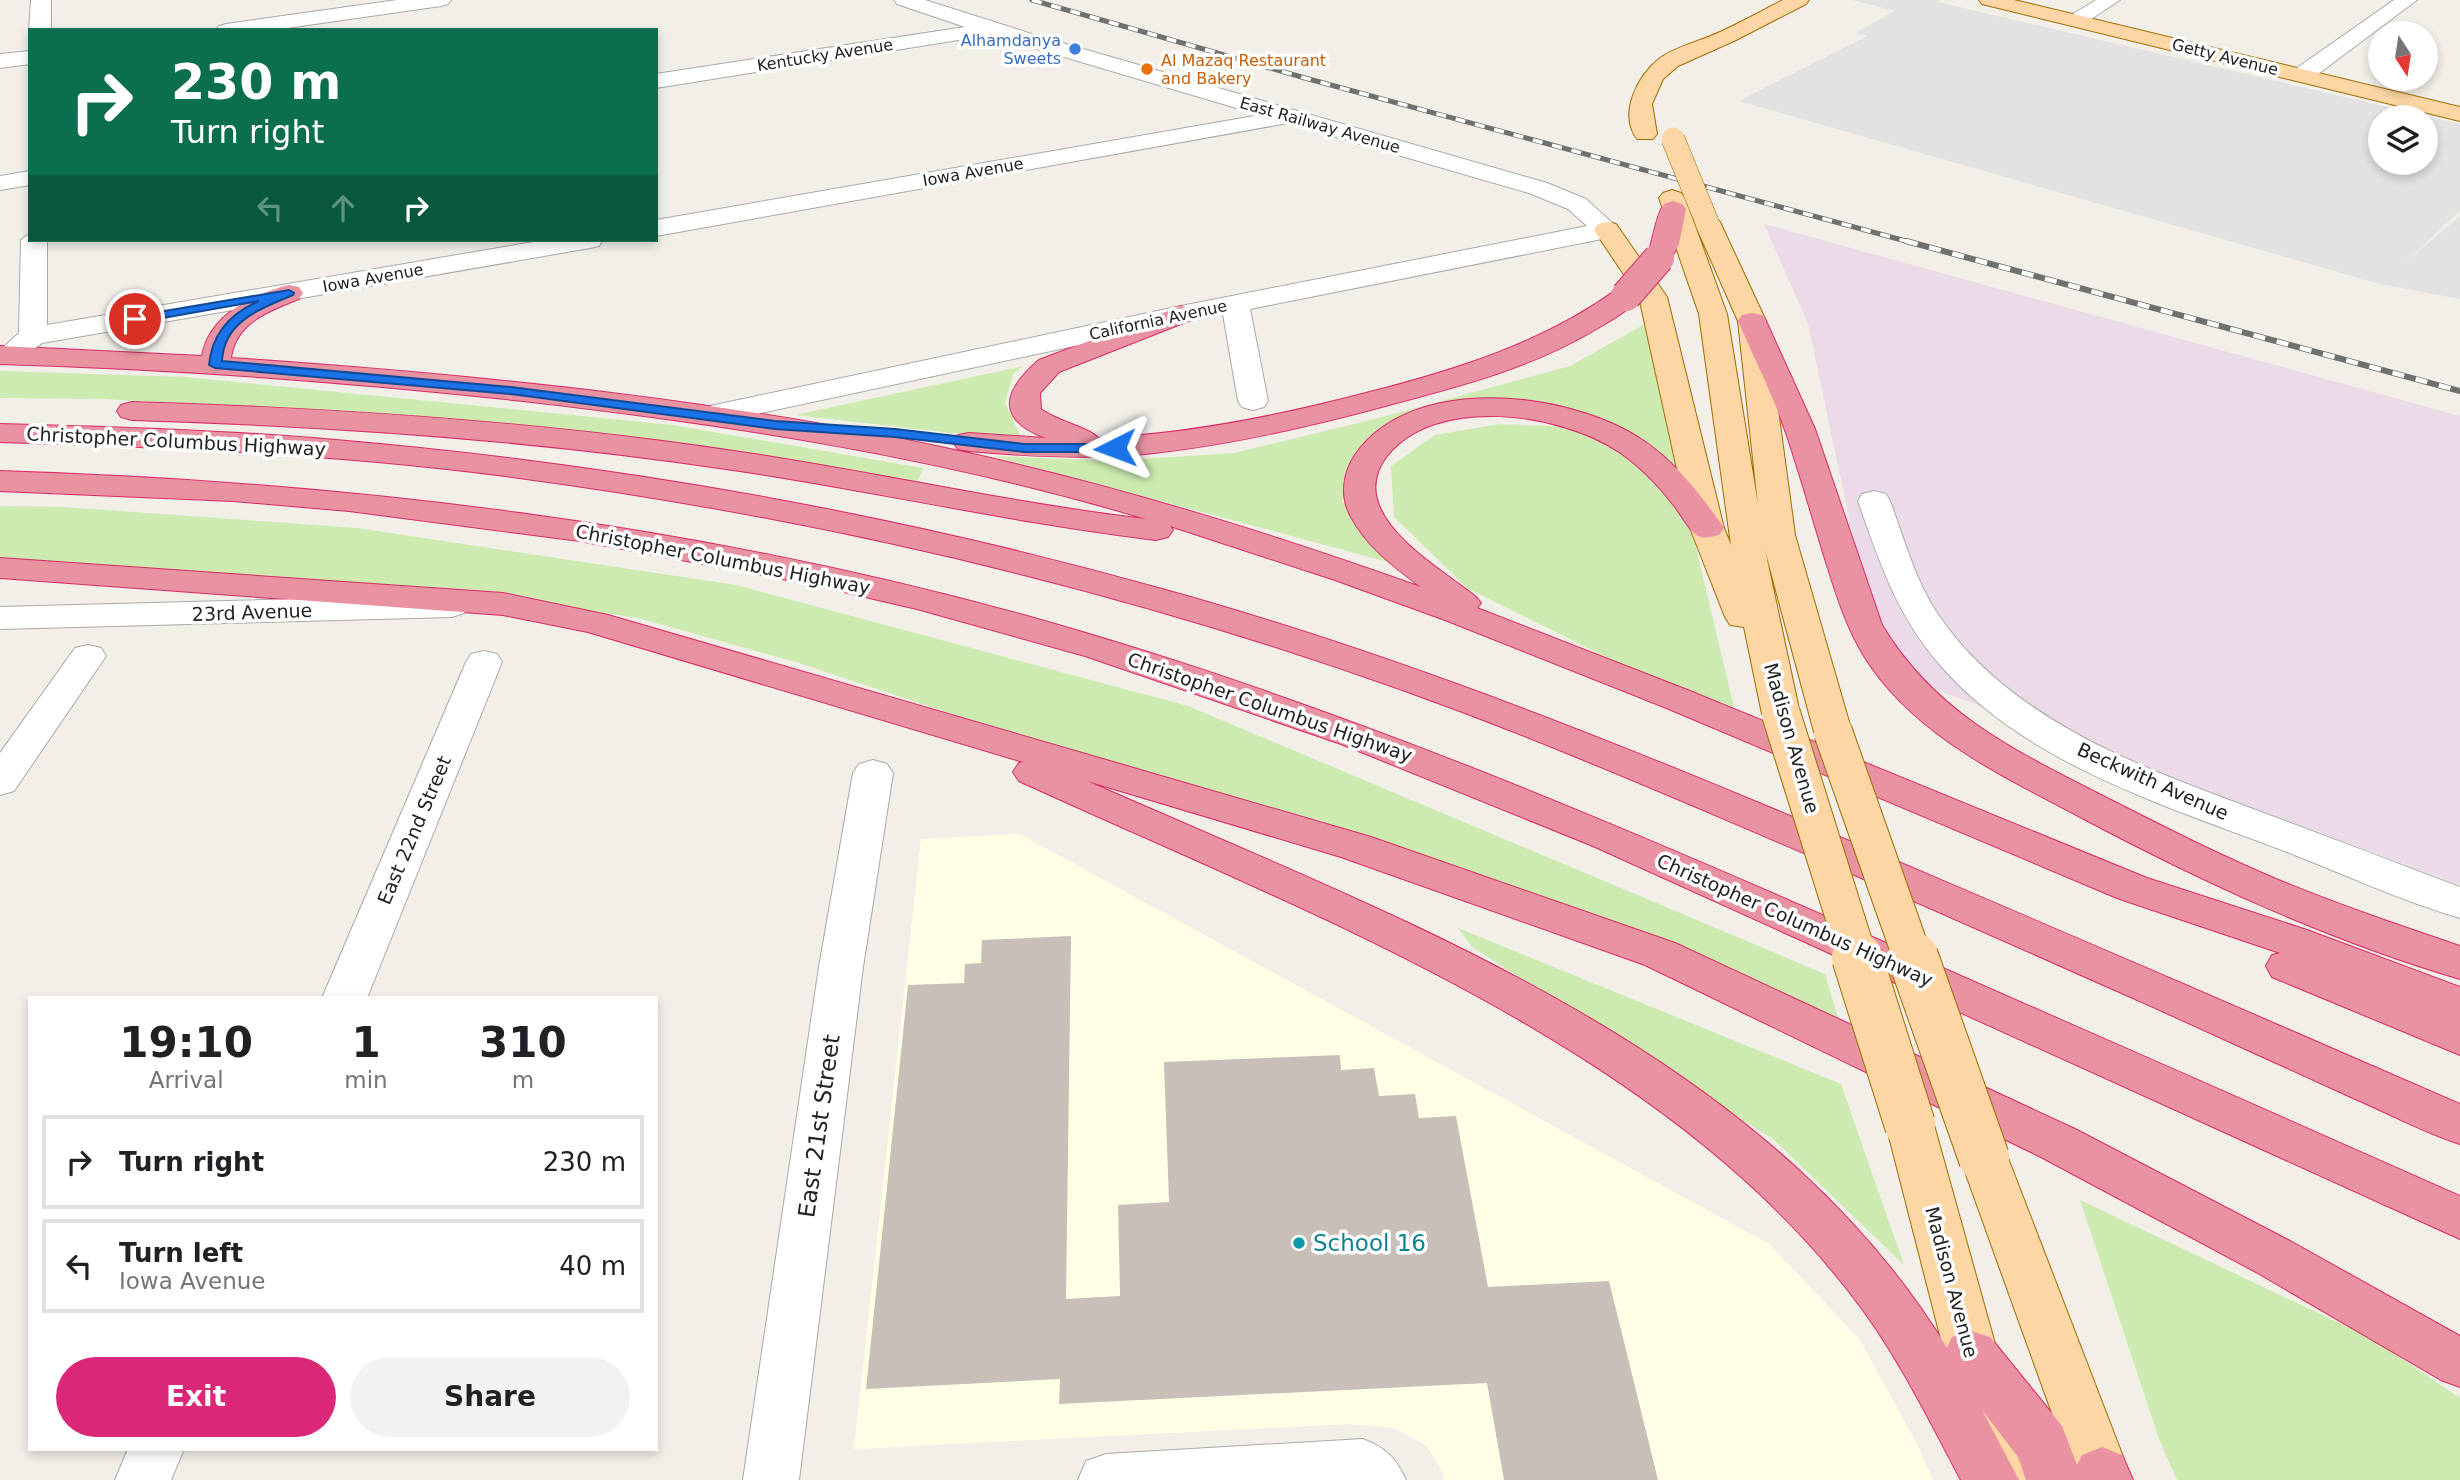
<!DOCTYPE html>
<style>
body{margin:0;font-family:"DejaVu Sans",sans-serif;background:#f2f2f2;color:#202124;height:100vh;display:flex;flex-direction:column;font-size:26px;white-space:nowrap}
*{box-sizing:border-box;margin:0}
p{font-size:23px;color:#757577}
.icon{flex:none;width:38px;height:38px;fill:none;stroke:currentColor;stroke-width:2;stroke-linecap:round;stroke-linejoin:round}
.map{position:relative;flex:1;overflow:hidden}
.sheet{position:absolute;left:28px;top:996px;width:630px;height:455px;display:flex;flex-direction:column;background:#fff;border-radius:0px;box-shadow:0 4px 10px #0003}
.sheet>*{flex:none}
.guide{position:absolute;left:28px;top:28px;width:630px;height:214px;border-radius:0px;box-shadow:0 4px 10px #0003;background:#0b6e4f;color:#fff;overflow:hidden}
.needle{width:46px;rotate:168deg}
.controls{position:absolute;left:2368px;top:21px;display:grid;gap:14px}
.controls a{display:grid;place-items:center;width:70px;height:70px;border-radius:50%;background:#fff;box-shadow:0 4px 10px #0003;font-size:35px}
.pin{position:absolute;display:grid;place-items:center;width:60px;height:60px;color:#fff;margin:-30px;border:4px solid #fff;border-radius:50%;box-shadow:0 2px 7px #0007}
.me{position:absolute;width:77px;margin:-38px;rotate:267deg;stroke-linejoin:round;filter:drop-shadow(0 0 5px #0008)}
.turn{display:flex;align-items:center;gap:24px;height:147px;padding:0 28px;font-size:32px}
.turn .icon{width:91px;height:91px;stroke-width:2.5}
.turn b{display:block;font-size:49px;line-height:60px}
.lanes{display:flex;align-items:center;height:66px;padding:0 28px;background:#0003;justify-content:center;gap:35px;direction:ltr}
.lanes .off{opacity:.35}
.eta{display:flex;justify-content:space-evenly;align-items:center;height:119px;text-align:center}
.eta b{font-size:42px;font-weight:700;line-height:49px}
.primary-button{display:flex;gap:14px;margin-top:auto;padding:14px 28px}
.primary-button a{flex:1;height:80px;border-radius:42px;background:#db2777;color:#fff;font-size:28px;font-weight:700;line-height:80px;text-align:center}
.primary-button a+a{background:#f2f2f2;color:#202124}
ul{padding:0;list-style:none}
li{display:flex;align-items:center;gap:21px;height:94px;margin:0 14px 10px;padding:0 14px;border:4px solid #e0e0e0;border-radius:0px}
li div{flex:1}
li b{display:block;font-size:26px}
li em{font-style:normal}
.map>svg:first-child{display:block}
.industrial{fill:#ebdbe8}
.education{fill:#ffffe5}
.grass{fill:#cdebb0}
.parking{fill:#e2e2e2;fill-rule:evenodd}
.building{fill:#c7bfb8}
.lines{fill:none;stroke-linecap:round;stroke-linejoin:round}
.minor-casing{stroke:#a9a9a9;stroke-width:2}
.major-casing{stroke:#a06b00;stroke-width:2}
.highway-casing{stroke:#dc2a67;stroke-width:2}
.minor{fill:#fff;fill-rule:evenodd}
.major{fill:#fcd6a4;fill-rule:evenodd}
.highway{fill:#e892a2;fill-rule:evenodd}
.rail-far1-casing{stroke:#707070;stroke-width:5}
.rail-casing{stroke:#707070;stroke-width:6}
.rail-far1{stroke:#fff;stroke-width:3.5;stroke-dasharray:10;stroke-linecap:butt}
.rail{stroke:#fff;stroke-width:4.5;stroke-dasharray:12;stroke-linecap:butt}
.major-bridge-far2-casing{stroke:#a06b00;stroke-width:24;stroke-linecap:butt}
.major-bridge-far1-casing{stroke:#a06b00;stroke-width:40;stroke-linecap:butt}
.major-bridge-casing{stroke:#a06b00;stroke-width:52;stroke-linecap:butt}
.highway-bridge-casing{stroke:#dc2a67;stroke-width:32;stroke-linecap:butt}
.major-bridge-far2{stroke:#fcd6a4;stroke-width:23}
.major-bridge-far1{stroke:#fcd6a4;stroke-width:38}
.major-bridge{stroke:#fcd6a4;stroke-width:50}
.highway-bridge{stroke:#e892a2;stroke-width:30}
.route{fill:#1a73e8;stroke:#114b97;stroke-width:2}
.shop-dot{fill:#3f7fe0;stroke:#fff;stroke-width:2.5}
.food-dot{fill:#e8710a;stroke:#fff;stroke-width:2.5}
.culture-dot{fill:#0f9aa8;stroke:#fff;stroke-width:2.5}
.labels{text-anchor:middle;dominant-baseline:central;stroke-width:7;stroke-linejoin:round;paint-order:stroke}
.far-shop-label{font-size:16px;fill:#366cbe;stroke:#fff;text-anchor:end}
.far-street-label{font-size:16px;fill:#222;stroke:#fff}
.far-food-label{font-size:16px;fill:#c56008;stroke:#fff;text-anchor:start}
.street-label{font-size:19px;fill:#222;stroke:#fff}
.near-street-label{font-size:23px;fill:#222;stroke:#fff}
.near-culture-label{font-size:23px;fill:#0d838f;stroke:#fff;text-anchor:start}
</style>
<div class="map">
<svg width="2460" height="1480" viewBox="0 0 2460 1480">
<rect width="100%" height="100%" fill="#f2efe9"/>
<path class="industrial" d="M 1764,224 L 2460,416 L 2460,885 L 1894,674 L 1868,607 L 1808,324 Z"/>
<path class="education" d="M 1020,834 L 1769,1244 L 1860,1340 L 1917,1444 L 1933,1480 L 1444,1480 L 1443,1473 L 1427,1446 L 1394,1428 L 1350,1424 L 854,1449 L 921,839 Z"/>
<path class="grass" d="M 1645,324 L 1677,466 L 1566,410 L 1465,405 L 1383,427 L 1353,456 L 1342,501 L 1388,562 L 993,456 L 1110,461 L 1234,453 L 1371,420 L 1570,366 Z
M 1024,366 L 1013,374 L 1005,403 L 1023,441 L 795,415 Z
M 0,371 L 186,377 L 673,425 L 923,468 L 917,483 L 325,412 L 102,399 L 0,398 Z
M 1499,424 L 1568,427 L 1626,452 L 1671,493 L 1691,527 L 1734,707 L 1622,665 L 1467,588 L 1394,517 L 1391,466 L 1435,435 Z
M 0,506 L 64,507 L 357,528 L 736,585 L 1188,706 L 1825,974 L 1839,1021 L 1075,755 L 799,663 L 638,618 L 475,594 L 0,561 Z
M 1458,928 L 1841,1084 L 1904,1265 L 1774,1140 L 1472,947 Z
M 2080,1200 L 2371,1338 L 2460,1398 L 2460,1480 L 2177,1480 L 2159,1439 Z"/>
<path class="parking" d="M 1852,0 L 1940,0 L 1938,2 L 2460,124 L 2460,211 L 2406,261 L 2460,216 L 2460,299 L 2380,284 L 1739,101 L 1868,36 L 1855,33 L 1895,11 ZM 2380,117 L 2426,117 L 2426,163 L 2380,163 Z"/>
<path class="building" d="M 1071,936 L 1066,1299 L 1120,1296 L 1118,1205 L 1169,1202 L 1164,1062 L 1340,1055 L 1341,1070 L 1374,1068 L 1379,1096 L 1415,1094 L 1419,1118 L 1456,1116 L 1488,1287 L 1609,1281 L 1658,1480 L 1504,1480 L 1487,1383 L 1059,1404 L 1060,1379 L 866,1389 L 908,985 L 964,983 L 965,964 L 981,963 L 982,940 Z"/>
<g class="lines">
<g class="minor-casing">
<path id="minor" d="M 31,0 L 51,0 L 51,30 L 29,30 Z
M 397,0 L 451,0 L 448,4 L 441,6 L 273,30 L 216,30 L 219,26 L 226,24 Z
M 894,0 L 925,0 L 1035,35 L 1547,183 L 1586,199 L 1620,230 L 1616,236 L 1607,238 L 1250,309 L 1268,401 L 1264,407 L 1253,410 L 1242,407 L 1238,401 L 1223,314 L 710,424 L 699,421 L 695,415 L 699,409 L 710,406 L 1181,306 L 1587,226 L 1568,209 L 1529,193 L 1288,123 L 656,236 L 656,220 L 1260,115 L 990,35 L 656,88 L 656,74 L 965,27 L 897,4 Z
M 2096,0 L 2120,0 L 2082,25 L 2068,25 L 2065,21 L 2068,17 Z
M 2394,0 L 2417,0 L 2310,80 L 2294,80 L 2291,75 L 2294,70 Z
M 30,51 L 30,64 L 0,68 L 0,54 Z
M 30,171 L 30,185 L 0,190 L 0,176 Z
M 30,233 L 30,240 L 47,240 L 47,325 L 545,240 L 603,240 L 599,246 L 590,248 L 42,343 C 29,353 21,361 4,357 L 0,350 L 19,333 L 21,240 Z
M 1874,491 L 1886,494 L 1890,501 C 1904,538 1915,580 1937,613 C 2012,725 2152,771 2272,816 C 2334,839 2397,863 2460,887 L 2460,918 C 2401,901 2344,874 2287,852 C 2167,806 2027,765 1940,665 C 1896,614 1880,563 1858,501 L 1862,494 Z
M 452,595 L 464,599 L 470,606 L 464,613 L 452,617 L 0,629 L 0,607 Z
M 88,645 L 101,648 L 106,656 L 14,791 L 0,795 L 0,753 L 75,648 Z
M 484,651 L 497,654 L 502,662 L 367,998 L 322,998 L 466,662 L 471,654 Z
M 873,760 L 887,764 L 893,773 L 863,967 L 799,1480 L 743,1480 L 819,967 L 853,773 L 859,764 Z
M 1363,1439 C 1386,1448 1396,1458 1406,1480 L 1078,1480 L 1086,1461 L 1106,1454 Z
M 128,1449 L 184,1449 L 171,1480 L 115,1480 Z"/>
</g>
<g class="major-casing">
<path id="major" d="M 1783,0 L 1809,0 L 1806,4 L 1736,40 L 1678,66 L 1663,79 L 1652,104 L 1657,134 L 1653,139 L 1637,139 C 1618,113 1638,75 1660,58 C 1677,46 1701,41 1720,32 C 1742,22 1762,11 1783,0 Z
M 1979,0 L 2014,0 L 2460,107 L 2460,121 L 1982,4 Z
M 1672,190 L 1681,193 L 1685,198 L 1727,314 L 1758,505 L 1738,321 L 1694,222 L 1698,217 L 1707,214 L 1716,217 L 1720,222 L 1766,321 L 1795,535 L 1852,732 L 1847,740 L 1833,744 L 1819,740 L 1814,732 L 1765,550 L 1800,714 L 1794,722 L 1781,726 L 1768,722 L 1762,714 L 1744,627 L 1730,625 L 1725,617 L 1690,528 L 1639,297 L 1594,230 L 1598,224 L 1607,222 L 1616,224 L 1667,297 L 1724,528 L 1731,545 L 1699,314 L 1659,198 L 1663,193 Z
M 1910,1106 L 1927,1112 L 1934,1125 L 2033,1480 L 1977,1480 L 1886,1125 L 1893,1112 Z
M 1984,1139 L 2001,1144 L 2008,1158 L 2132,1480 L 2076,1480 L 1960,1158 L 1967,1144 Z"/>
</g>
<g class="highway-casing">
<path id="highway" d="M 1673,201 L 1682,204 L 1686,209 L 1679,244 L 1668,264 L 1659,266 L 1650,264 L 1646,258 C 1654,241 1654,219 1664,204 Z
M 289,285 L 299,287 L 303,293 L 299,299 C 269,311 236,322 231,358 C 492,376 756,402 1012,463 C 1150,496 1287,539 1421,587 C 1394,567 1366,546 1350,515 C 1340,496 1343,473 1355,455 C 1411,373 1568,391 1641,439 C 1675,461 1701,495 1724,528 L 1719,535 C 1711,537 1701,540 1694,533 C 1687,526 1681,515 1675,507 C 1659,486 1641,467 1619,452 C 1561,413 1436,394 1387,456 C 1342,514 1439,567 1475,596 L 1481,603 L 1477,608 L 1690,691 L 2147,878 L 2307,930 L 2460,987 L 2460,1055 L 2272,977 L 2266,966 L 2272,955 L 2280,953 L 2117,898 L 1664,707 L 1445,620 L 1335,580 L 1170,526 L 1173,530 L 1168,537 L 1156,540 C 1014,523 875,491 733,470 C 534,440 333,426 132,420 L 121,417 L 117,411 L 121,405 L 132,402 C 333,408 534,421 734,451 C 872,471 1008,503 1146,519 C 944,458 733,425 523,401 C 349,382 175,369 0,364 L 0,346 L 202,356 C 209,315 253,294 289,285 Z
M 1626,288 L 1636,290 L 1640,296 C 1630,310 1612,320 1598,328 C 1534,367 1461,386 1389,405 C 1305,428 1221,447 1134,455 C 1079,459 1024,456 969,451 L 958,449 L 953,442 L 958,435 L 969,433 L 1046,438 C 994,419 1004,390 1039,360 L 1181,306 L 1191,308 L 1195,314 L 1191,320 L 1059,372 L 1040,393 L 1041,409 C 1056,421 1091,428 1098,438 C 1189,434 1278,416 1366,393 C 1455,370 1541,344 1616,290 Z
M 1752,313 L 1762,315 L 1766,321 L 1815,429 L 1882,625 C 1936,715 2019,753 2109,799 C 2164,827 2219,855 2276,879 C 2336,904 2398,925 2460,946 L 2460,979 C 2328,940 2203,882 2082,818 C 2003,776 1913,735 1864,656 C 1845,625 1836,593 1825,559 C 1812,517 1800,474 1786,433 C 1773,395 1754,358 1738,321 L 1742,315 Z
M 0,424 C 112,427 224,430 336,440 C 615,464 892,513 1162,589 C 1404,656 1636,750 1866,848 C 2065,932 2262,1018 2460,1104 L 2460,1144 C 2423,1132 2388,1113 2353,1098 C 2290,1069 2227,1041 2164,1012 C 1966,924 1769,836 1569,754 C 1227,614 870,524 505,476 C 337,454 169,447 0,442 Z
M 0,471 C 347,482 692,523 1027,616 C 1320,698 1599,816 1877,939 C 2071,1024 2266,1110 2460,1196 L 2460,1239 L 1593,846 L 1341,744 L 1085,656 L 917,609 L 809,584 L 580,541 L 349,511 L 233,501 L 0,491 Z
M 0,558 L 503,593 L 608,615 L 1371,837 L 1675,943 L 2075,1129 L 2292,1242 L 2460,1336 L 2460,1387 L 2441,1380 L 2256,1272 L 2041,1157 L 1645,965 L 1341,857 L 1087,781 C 1394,917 1763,1047 1947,1348 L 1952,1337 L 1971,1331 L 1990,1337 L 2062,1426 L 2077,1465 L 2082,1455 L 2102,1447 L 2122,1455 L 2133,1480 L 2026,1480 L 2018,1457 L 1982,1410 L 2019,1480 L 1961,1480 C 1927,1416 1895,1350 1850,1293 C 1655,1040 1302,911 1019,781 L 1013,772 L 1019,763 L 1023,762 L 588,632 L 503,615 L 0,578 Z"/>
</g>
<use href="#minor" class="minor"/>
<use href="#major" class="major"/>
<use href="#highway" class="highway"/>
<g class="rail-far1-casing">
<path id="rail-far1" d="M 1032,0 L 1305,78 L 1913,243"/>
</g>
<g class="rail-casing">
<path id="rail" d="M 1906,241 L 2460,391"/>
</g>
<use href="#rail-far1" class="rail-far1"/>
<use href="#rail" class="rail"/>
<g class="major-bridge-far2-casing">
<path id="major-bridge-far2" d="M 1673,139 L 1707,222"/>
</g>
<g class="major-bridge-far1-casing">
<path id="major-bridge-far1" d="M 1781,714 L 1858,959
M 1833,732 L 1913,959"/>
</g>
<g class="major-bridge-casing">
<path id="major-bridge" d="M 1857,957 L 1910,1125
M 1913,957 L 1984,1158"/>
</g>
<g class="highway-bridge-casing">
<path id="highway-bridge" d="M 1626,296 L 1659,258"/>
</g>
<use href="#major-bridge-far2" class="major-bridge-far2"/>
<use href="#major-bridge-far1" class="major-bridge-far1"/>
<use href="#major-bridge" class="major-bridge"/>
<use href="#highway-bridge" class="highway-bridge"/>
</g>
<path class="route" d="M 289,290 L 294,293 L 293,295 C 260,309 224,321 222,361 L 511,387 L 775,421 L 895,429 L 1024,444 L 1115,444 L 1121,448 L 1115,452 L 1024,452 L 895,437 L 775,429 L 511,394 L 215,368 L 209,365 C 212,333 231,313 259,301 L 135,323 L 129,319 L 135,316 Z"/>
<circle class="shop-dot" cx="1075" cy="49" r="7"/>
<circle class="food-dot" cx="1147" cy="69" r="7"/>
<circle class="culture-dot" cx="1299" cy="1243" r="7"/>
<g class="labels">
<g class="far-shop-label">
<text x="1061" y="40">Alhamdanya<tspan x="1061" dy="18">Sweets</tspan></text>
</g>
<g class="far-street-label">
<text transform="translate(825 55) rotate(-9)">Kentucky Avenue</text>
<text transform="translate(2225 57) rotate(14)">Getty Avenue</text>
<text transform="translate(1320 125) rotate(16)">East Railway Avenue</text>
<text transform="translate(973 172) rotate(-10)">Iowa Avenue</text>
<text transform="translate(373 278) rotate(-10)">Iowa Avenue</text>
<text transform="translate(1158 320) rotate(-12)">California Avenue</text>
</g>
<g class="far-food-label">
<text x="1161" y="60">Al Mazaq Restaurant<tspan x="1161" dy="18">and Bakery</tspan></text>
</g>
<g class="street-label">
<text transform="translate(176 441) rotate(3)">Christopher Columbus Highway</text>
<text transform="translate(723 559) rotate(11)">Christopher Columbus Highway</text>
<text transform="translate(252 612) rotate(-2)">23rd Avenue</text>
<text transform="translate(1270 707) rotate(19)">Christopher Columbus Highway</text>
<text transform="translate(1792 738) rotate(74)">Madison Avenue</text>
<text transform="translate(2153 781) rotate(24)">Beckwith Avenue</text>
<text transform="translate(414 830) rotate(-67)">East 22nd Street</text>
<text transform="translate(1795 920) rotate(24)">Christopher Columbus Highway</text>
<text transform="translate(1952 1282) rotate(75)">Madison Avenue</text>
</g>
<g class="near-street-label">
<text transform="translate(819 1126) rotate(-82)">East 21st Street</text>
</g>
<g class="near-culture-label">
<text x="1313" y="1243">School 16</text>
</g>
</g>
</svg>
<div class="controls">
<a><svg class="needle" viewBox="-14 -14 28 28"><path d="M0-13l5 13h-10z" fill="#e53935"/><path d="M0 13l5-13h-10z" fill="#757577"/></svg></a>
<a><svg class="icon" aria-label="layers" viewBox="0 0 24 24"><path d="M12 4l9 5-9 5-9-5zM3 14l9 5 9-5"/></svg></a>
</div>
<div class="pin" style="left:135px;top:319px;background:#d93025"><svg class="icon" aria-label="arrive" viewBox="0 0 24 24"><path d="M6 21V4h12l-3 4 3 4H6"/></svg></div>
<svg class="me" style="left:1115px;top:448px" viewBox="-20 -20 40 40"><path d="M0-17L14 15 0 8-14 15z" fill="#1a73e8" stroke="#fff" stroke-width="4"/></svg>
<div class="guide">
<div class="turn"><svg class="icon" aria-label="right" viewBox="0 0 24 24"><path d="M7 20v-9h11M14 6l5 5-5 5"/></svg><div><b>230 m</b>Turn right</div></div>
<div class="lanes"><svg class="icon off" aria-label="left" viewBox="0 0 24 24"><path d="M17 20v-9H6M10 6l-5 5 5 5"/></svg><svg class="icon off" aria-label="ahead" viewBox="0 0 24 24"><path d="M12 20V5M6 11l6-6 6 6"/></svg><svg class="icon" aria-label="right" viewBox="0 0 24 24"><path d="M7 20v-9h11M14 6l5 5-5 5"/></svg></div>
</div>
<section class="sheet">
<div class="eta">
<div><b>19:10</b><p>Arrival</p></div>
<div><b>1</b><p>min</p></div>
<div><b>310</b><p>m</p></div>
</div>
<ul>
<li><svg class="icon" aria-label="right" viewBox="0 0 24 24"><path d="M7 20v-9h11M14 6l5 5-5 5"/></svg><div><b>Turn right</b></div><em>230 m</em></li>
<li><svg class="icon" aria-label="left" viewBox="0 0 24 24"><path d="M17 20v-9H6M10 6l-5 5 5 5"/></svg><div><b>Turn left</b><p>Iowa Avenue</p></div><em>40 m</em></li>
</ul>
<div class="primary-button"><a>Exit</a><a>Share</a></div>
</section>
</div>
